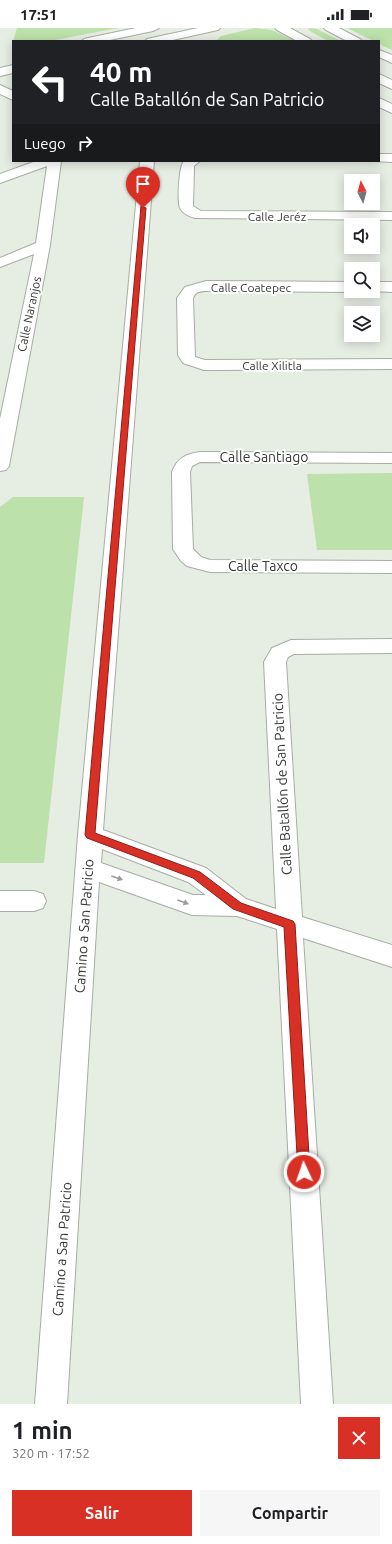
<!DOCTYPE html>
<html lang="es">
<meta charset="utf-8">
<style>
body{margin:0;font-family:Ubuntu,sans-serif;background:#f6f6f6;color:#202124;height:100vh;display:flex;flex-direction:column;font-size:15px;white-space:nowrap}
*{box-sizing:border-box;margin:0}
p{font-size:13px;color:#757577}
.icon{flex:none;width:22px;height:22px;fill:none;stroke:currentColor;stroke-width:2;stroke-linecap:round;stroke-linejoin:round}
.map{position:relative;height:1376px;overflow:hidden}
.details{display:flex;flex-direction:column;background:#fff;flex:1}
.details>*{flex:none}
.banner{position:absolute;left:12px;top:12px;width:368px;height:122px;border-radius:0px;box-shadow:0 2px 10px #0003;background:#202124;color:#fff;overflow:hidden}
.needle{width:26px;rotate:354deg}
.controls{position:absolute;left:344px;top:146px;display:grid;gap:8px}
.controls a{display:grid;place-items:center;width:36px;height:36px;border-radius:0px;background:#fff;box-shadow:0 2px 10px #0003;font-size:20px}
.pin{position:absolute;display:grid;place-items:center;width:34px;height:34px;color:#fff;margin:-41px -17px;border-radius:50% 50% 50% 0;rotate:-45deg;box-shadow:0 0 4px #0007}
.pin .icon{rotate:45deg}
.me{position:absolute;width:44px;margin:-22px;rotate:357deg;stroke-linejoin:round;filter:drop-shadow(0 0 3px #0008)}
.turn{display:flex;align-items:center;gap:14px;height:84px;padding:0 12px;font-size:18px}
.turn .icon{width:52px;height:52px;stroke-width:2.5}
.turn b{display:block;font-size:28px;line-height:34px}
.then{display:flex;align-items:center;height:38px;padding:0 12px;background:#0003;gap:8px;font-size:15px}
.round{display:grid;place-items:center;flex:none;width:42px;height:42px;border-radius:0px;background:#f6f6f6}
.headline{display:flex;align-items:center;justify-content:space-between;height:68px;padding:0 12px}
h1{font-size:24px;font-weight:600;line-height:30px}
.primary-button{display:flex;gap:8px;margin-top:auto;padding:8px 12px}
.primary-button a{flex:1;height:46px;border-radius:0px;background:#d93025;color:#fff;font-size:16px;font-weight:600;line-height:46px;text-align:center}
.primary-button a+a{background:#f6f6f6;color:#202124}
.status{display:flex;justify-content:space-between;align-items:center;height:28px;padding:0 20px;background:#fff;direction:ltr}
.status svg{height:11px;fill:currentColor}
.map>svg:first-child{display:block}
.green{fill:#bde1aa}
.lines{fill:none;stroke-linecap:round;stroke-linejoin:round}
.minor-casing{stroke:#a7ada4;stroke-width:2}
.minor{fill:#fff;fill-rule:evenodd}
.oneway{fill:#9c9c9a}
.route{fill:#d93025;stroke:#8d1f18}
.labels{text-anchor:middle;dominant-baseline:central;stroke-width:4;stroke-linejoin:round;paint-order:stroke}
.far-street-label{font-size:12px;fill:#383a36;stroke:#fff}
.street-label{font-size:14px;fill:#383a36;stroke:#fff}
</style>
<div class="status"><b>17:51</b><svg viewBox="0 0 49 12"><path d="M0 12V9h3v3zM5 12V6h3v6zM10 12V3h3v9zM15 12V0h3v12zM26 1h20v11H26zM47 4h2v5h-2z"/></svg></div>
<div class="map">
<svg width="392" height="1376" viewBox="0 0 392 1376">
<rect width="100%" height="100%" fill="#e6ede3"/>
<path class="green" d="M 17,0 L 118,0 L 50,13 L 13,13 Z
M 255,0 L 272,2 L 293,12 L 217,12 L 221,8 Z
M 310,0 L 317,1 L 341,13 L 328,13 L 308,2 Z
M 347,0 L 392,0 L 392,22 L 379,16 L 379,13 L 374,13 Z
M 392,445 L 392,522 L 317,522 L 307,446 Z
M 13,469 L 84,469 L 44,835 L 0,835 L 0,479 Z"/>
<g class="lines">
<g class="minor-casing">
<path id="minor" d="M 136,0 L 159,0 L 153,3 L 105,13 L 82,13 L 84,11 L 88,10 Z
M 198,0 L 220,0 L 218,2 L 168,13 L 145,13 L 147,11 Z
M 275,0 L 290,0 L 310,11 L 312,13 L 297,13 L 277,2 Z
M 324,0 L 339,0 L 360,11 L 362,13 L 347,13 L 326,2 Z
M 379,22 L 392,27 L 392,35 L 379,29 Z
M 13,37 L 13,45 L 0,48 L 0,40 Z
M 379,46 L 392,52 L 392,61 L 379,55 Z
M 0,57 L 13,63 L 13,72 L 0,66 Z
M 379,70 L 392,76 L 392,85 L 379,79 Z
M 379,126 L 392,126 L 392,134 L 375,133 L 379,133 Z
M 36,133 L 61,133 L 50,217 L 9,438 L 6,442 L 0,443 L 0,391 L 34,226 L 0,239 L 0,230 L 36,215 L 47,138 L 0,155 L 0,146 Z
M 140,133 L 154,133 L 103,802 L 206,840 L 246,871 L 276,881 L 264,634 L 272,620 L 291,612 L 392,611 L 392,625 L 294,626 L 288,629 L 286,634 L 302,889 L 392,917 L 392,939 L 303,910 L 333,1376 L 301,1376 L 277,901 L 237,888 L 192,887 L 99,854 L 67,1376 L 35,1376 L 78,807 ZM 102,821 L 188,854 L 206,867 L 193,867 L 101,835 Z
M 184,133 L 200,133 L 194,138 L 194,141 L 193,178 L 201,183 L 392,184 L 392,192 L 195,190 C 189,188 183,186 180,180 C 177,173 179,138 184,133 Z
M 206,253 L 351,254 L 351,263 L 353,263 L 351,264 L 206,263 C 200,263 195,264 193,270 L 195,329 L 205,332 L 392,331 L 392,341 L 204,342 L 183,335 L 178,327 L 177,270 L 185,259 Z
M 373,254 L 392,254 L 392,264 L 371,263 L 373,263 Z
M 200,424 L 392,425 L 392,435 L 200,434 L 192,438 L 190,444 L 193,521 L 201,529 L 210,532 L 392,533 L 392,545 L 210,544 L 187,538 L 181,533 L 173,521 L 172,444 C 177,430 186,426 200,424 Z
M 0,863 L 34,863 L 43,866 L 46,873 L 43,880 L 34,883 L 0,883 Z"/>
</g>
<use href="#minor" class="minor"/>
</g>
<defs><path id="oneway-solid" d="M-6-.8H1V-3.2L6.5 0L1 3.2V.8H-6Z"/></defs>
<g class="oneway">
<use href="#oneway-solid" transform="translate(117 850) rotate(19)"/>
<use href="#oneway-solid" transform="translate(183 874) rotate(20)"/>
</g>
<path class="route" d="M 141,178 L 146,180 L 95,805 L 200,844 L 241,875 L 293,893 L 295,896 L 310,1144 L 308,1148 L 304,1149 L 299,1148 L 298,1144 L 284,899 L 233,881 L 193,850 L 87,810 L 85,807 Z"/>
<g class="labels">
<g class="far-street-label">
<text x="277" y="188">Calle Jeréz</text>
<text x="251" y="259">Calle Coatepec</text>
<text transform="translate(29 286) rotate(-78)">Calle Naranjos</text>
<text x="272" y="337">Calle Xilitla</text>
</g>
<g class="street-label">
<text x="264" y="429">Calle Santiago</text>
<text x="263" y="538">Calle Taxco</text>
<text transform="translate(282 756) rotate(-93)">Calle Batallón de San Patricio</text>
<text transform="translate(84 898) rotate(-86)">Camino a San Patricio</text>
<text transform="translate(62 1221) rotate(-86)">Camino a San Patricio</text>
</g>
</g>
</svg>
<div class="controls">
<a><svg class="needle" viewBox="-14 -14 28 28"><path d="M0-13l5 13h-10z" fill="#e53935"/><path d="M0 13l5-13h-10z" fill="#757577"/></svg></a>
<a><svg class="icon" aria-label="sound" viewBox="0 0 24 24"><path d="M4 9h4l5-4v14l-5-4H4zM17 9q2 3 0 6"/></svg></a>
<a><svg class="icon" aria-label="search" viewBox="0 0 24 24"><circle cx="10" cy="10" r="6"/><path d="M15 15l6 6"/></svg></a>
<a><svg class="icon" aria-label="layers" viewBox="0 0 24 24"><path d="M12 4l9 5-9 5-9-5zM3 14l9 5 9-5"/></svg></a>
</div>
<div class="pin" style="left:143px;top:180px;background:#d93025"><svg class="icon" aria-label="arrive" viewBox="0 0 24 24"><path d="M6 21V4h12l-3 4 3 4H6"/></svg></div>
<svg class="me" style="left:304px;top:1144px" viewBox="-20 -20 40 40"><circle r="17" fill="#d93025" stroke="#fff" stroke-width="3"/><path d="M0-11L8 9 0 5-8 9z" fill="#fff"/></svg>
<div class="banner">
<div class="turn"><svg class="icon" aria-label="left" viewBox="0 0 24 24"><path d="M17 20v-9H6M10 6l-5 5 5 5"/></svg><div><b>40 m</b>Calle Batallón de San Patricio</div></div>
<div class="then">Luego<svg class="icon" aria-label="right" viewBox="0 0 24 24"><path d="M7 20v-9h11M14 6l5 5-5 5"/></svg></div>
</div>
</div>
<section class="details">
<div class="headline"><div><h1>1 min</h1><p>320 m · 17:52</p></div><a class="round" style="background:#d93025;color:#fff"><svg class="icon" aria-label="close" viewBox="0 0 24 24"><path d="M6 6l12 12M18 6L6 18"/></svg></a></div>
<div class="primary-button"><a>Salir</a><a>Compartir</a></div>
</section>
